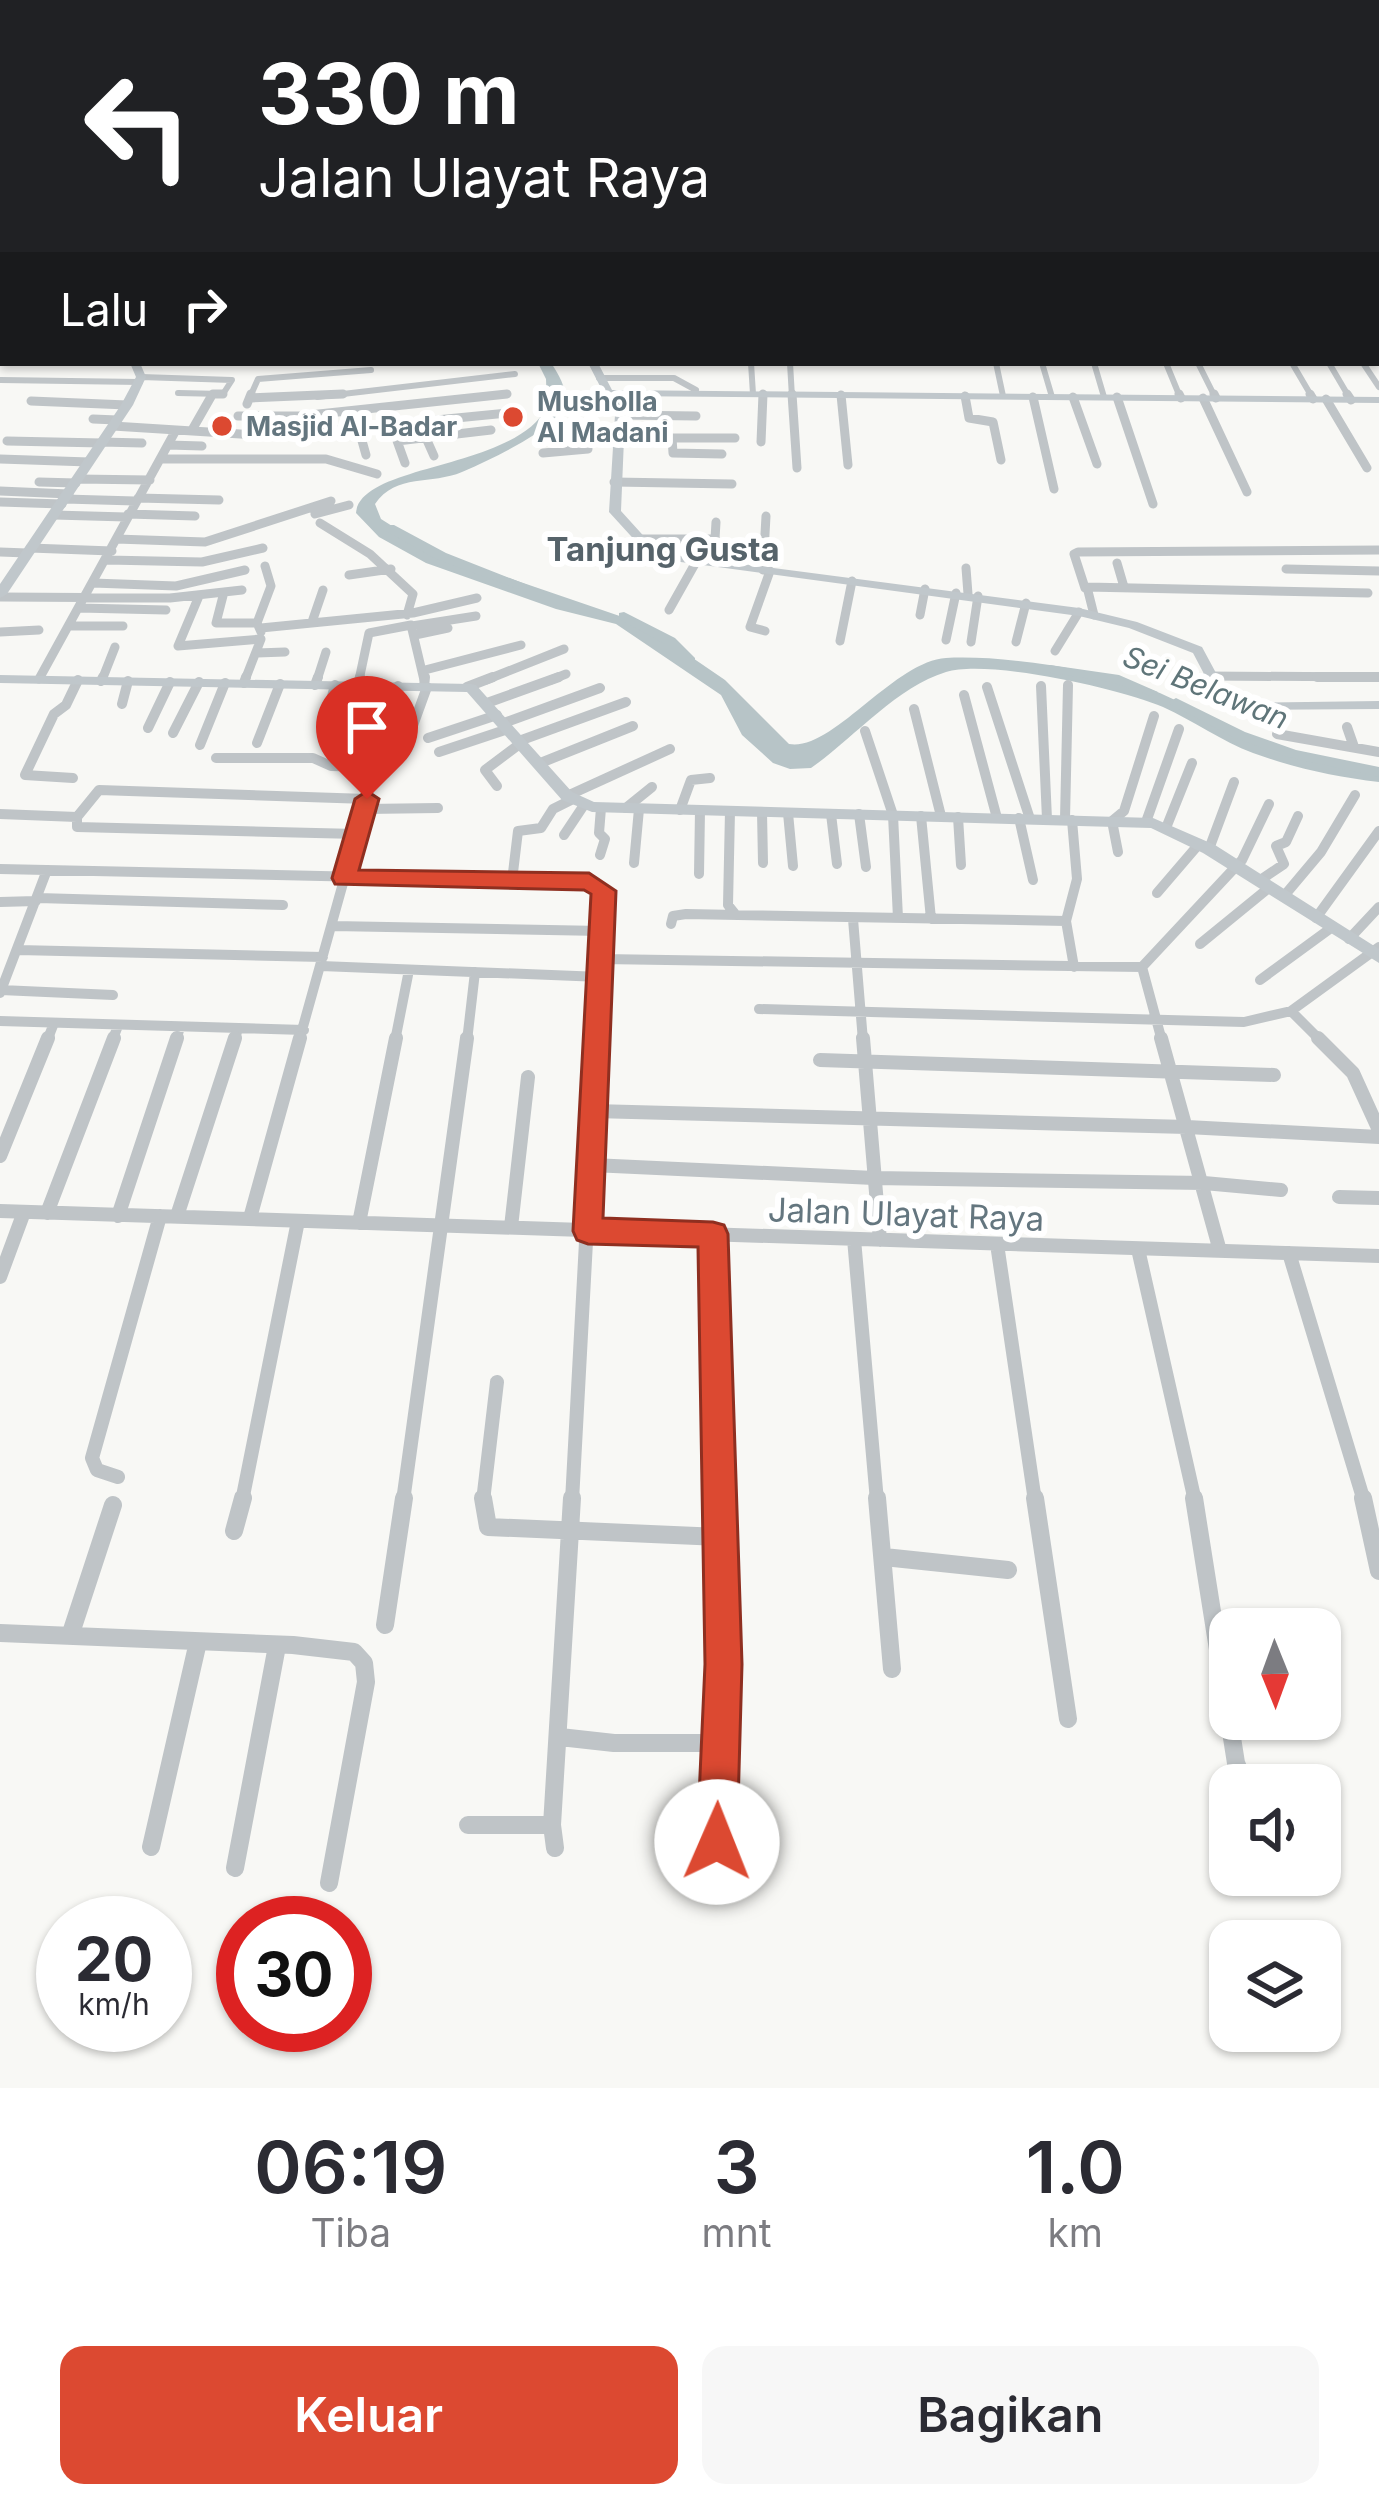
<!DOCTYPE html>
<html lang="id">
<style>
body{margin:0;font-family:Inter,sans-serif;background:#f7f7f7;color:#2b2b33;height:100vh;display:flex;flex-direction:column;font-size:45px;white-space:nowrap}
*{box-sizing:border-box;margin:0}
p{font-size:39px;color:#7c7c81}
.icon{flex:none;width:66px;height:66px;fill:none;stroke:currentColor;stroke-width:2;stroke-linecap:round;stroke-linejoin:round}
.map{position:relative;height:2088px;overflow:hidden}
.panel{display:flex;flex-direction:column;background:#fff;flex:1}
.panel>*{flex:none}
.top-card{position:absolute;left:0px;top:0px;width:1380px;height:366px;box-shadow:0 3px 9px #0004;background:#202124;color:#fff;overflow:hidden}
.needle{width:78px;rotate:179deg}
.controls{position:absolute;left:1209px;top:1608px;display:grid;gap:24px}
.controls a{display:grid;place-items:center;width:132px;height:132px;border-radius:24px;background:#fff;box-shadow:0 3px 9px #0004;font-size:60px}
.speed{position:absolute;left:36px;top:1896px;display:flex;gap:24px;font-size:60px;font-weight:700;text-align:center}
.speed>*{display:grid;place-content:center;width:156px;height:156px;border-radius:50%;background:#fff;box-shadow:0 3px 9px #0004;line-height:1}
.speed small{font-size:30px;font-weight:400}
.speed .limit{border:18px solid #d22;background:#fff;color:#111}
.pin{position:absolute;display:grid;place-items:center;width:102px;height:102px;color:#fff;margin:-123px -51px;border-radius:50% 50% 50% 0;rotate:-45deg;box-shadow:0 0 12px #0007}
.pin .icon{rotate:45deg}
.me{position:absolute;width:132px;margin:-66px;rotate:1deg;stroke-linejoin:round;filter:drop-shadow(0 0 9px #0008)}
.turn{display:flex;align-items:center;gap:42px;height:252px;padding:0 60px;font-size:54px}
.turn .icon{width:156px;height:156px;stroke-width:2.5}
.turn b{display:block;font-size:84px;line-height:102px}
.then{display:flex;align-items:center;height:114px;padding:0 60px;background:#0003;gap:24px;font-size:45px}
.eta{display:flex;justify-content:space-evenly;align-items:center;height:204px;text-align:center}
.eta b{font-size:72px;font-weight:600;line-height:84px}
.action{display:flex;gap:24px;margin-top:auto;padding:24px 60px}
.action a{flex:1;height:138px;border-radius:24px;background:#dc4931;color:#fff;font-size:48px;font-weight:600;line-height:138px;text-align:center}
.action a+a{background:#f7f7f7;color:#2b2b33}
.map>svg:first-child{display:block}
.water{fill:#b7c4c7}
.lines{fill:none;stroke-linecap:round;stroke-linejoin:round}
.river{fill:#b7c4c7;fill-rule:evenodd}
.street-far5{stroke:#bfc4c7;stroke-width:4.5}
.street-far4{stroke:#bfc4c7;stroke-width:6}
.street-far3{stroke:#bfc4c7;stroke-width:9}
.street-far2{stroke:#bfc4c7;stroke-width:10}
.street-far1{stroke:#bfc4c7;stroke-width:14}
.street{stroke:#bfc4c7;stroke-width:18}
.secondary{fill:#c0c7cb;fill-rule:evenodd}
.primary{fill:#c0c7cb;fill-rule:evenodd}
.route{fill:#dc4931;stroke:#8f2f20;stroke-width:3}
.poi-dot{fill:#dc4931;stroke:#fff;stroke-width:4.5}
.labels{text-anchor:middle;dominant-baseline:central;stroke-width:12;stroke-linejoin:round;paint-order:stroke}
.far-poi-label{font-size:27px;font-weight:bold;fill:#64767f;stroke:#fff;text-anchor:start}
.far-water-label{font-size:30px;font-style:italic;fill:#5f7579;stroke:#fff}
.far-quarter-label{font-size:33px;font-weight:bold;fill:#56636a;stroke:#fff}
.street-label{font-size:33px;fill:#64767f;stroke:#fff}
</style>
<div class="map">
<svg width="1379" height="2088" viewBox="0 0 1379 2088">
<rect width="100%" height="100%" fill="#f8f8f5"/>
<path class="water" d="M 538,363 L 551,363 C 562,379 571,397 562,415 C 532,439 497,457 462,472 C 432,485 396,473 375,504 L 381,519 L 433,552 L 643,624 L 725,680 L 789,744 C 832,752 894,661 946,658 C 1003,655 1093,669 1147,688 C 1182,700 1211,722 1245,738 C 1288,757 1333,764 1379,770 L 1379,782 C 1336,777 1294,768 1253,753 C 1221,741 1194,721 1163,707 C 1121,689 989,659 946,672 C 895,688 854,738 811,768 L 790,769 L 773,763 L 742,735 L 721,695 L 616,624 L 556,609 L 426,563 L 379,537 L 356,513 C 360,463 515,470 547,407 L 546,379 Z"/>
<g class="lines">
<path class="river" d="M 386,525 L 394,525 L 446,553 L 530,586 L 518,589 L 436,559 L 386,531 Z
M 624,612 L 675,638 L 695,658 L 695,664 L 685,664 L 665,644 L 619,619 L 619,613 Z
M 1050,665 L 1119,675 L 1158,692 L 1151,696 L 1111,682 L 1045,672 L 1045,666 Z
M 1176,698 L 1245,732 L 1296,750 L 1379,767 L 1379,777 L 1288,757 L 1235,738 L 1171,705 L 1169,702 Z"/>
<path class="street-far5" d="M 402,0 L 434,2
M 228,3 L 232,0"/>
<path class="street-far4" d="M 0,350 L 3,336
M 594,363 L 621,363
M 751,363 L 753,394
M 790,363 L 792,397
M 996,363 L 1003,396
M 1042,363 L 1052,397
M 1094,363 L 1104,397
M 1166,363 L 1180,397
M 1198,363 L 1215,397
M 1292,363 L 1312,397
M 1329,363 L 1349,397
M 1363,363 L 1379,387
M 141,377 L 232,380 L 223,394 L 178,393
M 599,378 L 674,378 L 696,390
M 0,380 L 140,382
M 250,397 L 258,379 L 371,370
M 317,397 L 515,374
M 481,397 L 507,394"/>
<path class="street-far3" d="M 213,394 L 223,394
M 792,394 L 797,468
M 1179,394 L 1181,398
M 1214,394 L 1216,398
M 1310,394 L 1313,399
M 1347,394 L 1351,400
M 841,395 L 848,465
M 965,396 L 969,418 L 993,422 L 1001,460
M 1033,397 L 1054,489
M 1073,397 L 1097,464
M 1117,397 L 1153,504
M 251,398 L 343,394
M 1203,398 L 1247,492
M 1326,399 L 1367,468
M 31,401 L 127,405
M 247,404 L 251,394
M 620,415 L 696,416
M 238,416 L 300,416 L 507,394
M 93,419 L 117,420
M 113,426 L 273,436 L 518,412
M 192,430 L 212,395
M 359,430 L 366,455
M 396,438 L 405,463
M 426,438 L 434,456
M 619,438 L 735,438
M 672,438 L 673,453 L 722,454
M 542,439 L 619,443
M 7,441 L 102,443
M 397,441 L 491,430
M 102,442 L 142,443
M 761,442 L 763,394
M 168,445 L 202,446
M 543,453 L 588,449
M 0,459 L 89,462
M 161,459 L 326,459 L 377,474
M 78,479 L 150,480
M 39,482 L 76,483
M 614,482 L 732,484
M 0,491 L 69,494
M 138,498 L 219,500
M 65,499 L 135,501
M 0,502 L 62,504
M 128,514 L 195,516
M 315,514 L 349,505
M 54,515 L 126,517
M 320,523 L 370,554 L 413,594 L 407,615
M 116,539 L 205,542 L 331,501
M 641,539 L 715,539 L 716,522
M 30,548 L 112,551
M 0,552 L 27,553
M 107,560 L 202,562 L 263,548
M 1117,563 L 1124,587
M 966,568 L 968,594
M 1286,569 L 1379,571
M 763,570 L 766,516
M 349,575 L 391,569
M 93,583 L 176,586 L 245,570
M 1085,588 L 1074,554 L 1078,552 L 1379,550
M 224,592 L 216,623 L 257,623
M 199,596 L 178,646 L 261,639 L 245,680
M 0,597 L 170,598 L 242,590
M 79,608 L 166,610
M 669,610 L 696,562
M 920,615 L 925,589
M 1094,615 L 1087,587 L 1368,593
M 312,622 L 323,590
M 69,626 L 123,626
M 412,626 L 476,616
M 261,628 L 413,613 L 477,598
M 765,631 L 750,627 L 770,571
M 0,632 L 39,630
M 261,632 L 257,623 L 271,586 L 265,566
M 415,635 L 448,628
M 946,640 L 956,593
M 840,641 L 852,581
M 971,642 L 978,596
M 1016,642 L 1026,603
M 1055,651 L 1079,612
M 257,653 L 285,652
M 425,670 L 521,645
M 1207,676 L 1379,677
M 39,679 L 176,430
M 102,680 L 115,647
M 317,680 L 326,652
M 359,680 L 369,633 L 411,625 L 424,680
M 486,680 L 564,649
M 551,680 L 566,674"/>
<path class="street-far2" d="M 1317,677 L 1379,677
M 101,681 L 103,677
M 244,683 L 246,677
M 315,685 L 318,677
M 358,685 L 360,677
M 1041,686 L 1047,819
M 424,687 L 425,677
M 467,687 L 493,677
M 987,687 L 1030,819
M 964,695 L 997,818
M 487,703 L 559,677
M 122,704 L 128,681
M 914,709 L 941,816
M 327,716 L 335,685
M 504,723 L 600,688
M 1347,727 L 1354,747
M 148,728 L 170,682
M 355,731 L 374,686
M 411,731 L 427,687
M 865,731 L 893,815 L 898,918
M 173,733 L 199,682
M 1277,734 L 1379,752
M 428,738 L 497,715
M 519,741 L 626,702
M 257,743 L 280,684
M 200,745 L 225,683
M 439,752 L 508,729
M 216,758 L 313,758 L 331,766 L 374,767
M 538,764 L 633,726
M 73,778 L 25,775 L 54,714 L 66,705 L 78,680
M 497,786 L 485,770 L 521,743
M 567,796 L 670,749
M 626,808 L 652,787
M 366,809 L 438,808
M 680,810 L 691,780 L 710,778
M 730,811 L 728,905 L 736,915
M 762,812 L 763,863
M 788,813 L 793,866
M 0,814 L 77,817
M 831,814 L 837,864
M 859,814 L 866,867
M 921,816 L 931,919
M 77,817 L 99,790 L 367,799
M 77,817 L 77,827 L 357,834
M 958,817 L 961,865
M 1019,818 L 1033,880
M 1065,819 L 1068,685
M 1072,820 L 1077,879 L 1066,921 L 1074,967
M 1146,822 L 1179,729
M 1166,828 L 1192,763
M 564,835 L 584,805
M 1209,849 L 1234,782
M 1118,852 L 1112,821 L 1124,811 L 1154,716
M 600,855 L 605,839 L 599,833 L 601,808
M 634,863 L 639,809
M 0,869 L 594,882 L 602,888 L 596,1041
M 699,874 L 700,810
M 512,881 L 518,831 L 541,828 L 553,809 L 571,800
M 1259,881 L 1284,864 L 1276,846 L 1286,842 L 1298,816
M 1157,893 L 1199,844
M 1284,896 L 1321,852 L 1355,795
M 38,898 L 283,905
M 0,902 L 36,901
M 1316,918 L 1379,831
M 853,919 L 863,1041
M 671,924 L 673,916 L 686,914 L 1066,921
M 333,926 L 602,931
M 1349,939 L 1379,907
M 1200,944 L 1270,887
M 18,950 L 323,957
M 602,959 L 1142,967
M 321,966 L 601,977
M 1142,967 L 1162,1041
M 1142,967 L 1242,860 L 1269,804
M 1260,980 L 1331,928
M 1,990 L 113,995
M 0,993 L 47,870
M 759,1009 L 1244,1022 L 1291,1011 L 1379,947
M 1291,1011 L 1321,1041
M 0,1021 L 304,1030
M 47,1041 L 54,1023
M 112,1041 L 118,1026
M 176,1041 L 180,1027
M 234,1041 L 238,1029
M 299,1041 L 398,686
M 395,1041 L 409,970
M 467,1041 L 475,972"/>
<path class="street-far1" d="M 863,1038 L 880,1240
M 1161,1038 L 1220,1251
M 1318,1038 L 1353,1073 L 1379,1130
M 820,1060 L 1274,1075
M 594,1111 L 1187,1127 L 1379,1137
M 0,1156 L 48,1038
M 592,1165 L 874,1178 L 1204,1183 L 1281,1190
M 1339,1197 L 1379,1198
M 0,1211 L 1379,1256
M 47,1213 L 114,1038
M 118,1216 L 177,1038
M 177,1216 L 235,1038
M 250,1218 L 300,1038
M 359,1223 L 396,1038
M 511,1227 L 528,1077
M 713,1234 L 719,1501
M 854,1239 L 877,1501
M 997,1244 L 1035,1501
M 1138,1249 L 1195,1501
M 1289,1253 L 1364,1501
M 0,1277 L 24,1212
M 118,1477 L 97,1470 L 92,1458 L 160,1216
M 242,1501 L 298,1221
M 403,1501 L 467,1038
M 483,1501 L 497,1382
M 572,1501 L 597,1038"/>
<path class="street" d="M 483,1498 L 488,1527 L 720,1537
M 877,1498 L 892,1669
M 1035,1498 L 1068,1719
M 1194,1498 L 1236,1763 L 1245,1785
M 1363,1498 L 1379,1571
M 234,1531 L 243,1498
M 884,1557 L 1008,1570
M 385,1625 L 404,1498
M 0,1633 L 293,1645 L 354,1652 L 364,1663 L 366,1682 L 329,1883
M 70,1636 L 113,1505
M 560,1737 L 614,1743 L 720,1743
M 468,1825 L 552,1825
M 717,1842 L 723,1664 L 719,1498
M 151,1847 L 198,1642
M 555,1848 L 552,1825 L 572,1498
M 235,1868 L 277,1646"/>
<path class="secondary" d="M 1233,0 L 1239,0 L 1241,3 L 1235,3 Z
M 1377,166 L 1379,166 L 1379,172 L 1377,172 Z
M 588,363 L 598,363 L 612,390 L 1379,397 L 1379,403 L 615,396 L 625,415 L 621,511 L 659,553 L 1079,608 L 1137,622 L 1202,647 L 1223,686 L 1243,703 L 1379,701 L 1379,709 L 1235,710 L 1213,691 L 1193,653 L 1129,628 L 1079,616 L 651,558 L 609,512 L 615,415 Z"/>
<path class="primary" d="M 128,0 L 134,0 L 134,3 L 128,3 Z
M 3,195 L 3,203 L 0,204 L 0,196 Z
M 0,265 L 3,266 L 3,273 L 0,272 Z
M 3,300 L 3,317 L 0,318 L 0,301 Z
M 130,363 L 140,363 L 146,377 L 133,405 L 7,594 L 0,598 L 0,584 L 121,405 L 136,377 Z
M 0,675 L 471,684 L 476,685 L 572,792 L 594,802 L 1153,818 L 1215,845 L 1379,949 L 1379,963 L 1203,853 L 1151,828 L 592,812 L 562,800 L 467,692 L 0,683 Z"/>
</g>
<path class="route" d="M 367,791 L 379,799 L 359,870 L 589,873 L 616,891 L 603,1218 L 713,1222 L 724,1225 L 728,1234 L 742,1664 L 737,1842 L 731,1856 L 717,1862 L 702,1856 L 697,1842 L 705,1664 L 698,1247 L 588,1244 L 577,1240 L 573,1231 L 591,894 L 584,890 L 335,884 L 332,878 L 355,799 Z"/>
<g class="poi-dot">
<circle cx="513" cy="417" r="12"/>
<circle cx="222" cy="426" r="12"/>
</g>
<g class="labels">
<g class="far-poi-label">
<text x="537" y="401">Musholla<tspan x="537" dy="31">Al Madani</tspan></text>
<text x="246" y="426">Masjid Al-Badar</text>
</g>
<g class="far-water-label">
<text transform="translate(1206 687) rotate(22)">Sei Belawan</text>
</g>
<g class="far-quarter-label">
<text x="663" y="549">Tanjung Gusta</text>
</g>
<g class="street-label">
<text transform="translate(906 1214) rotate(2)">Jalan Ulayat Raya</text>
</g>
</g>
</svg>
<div class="controls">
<a><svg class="needle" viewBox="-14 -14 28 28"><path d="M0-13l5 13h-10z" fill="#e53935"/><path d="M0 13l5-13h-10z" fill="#7c7c81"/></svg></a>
<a><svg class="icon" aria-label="sound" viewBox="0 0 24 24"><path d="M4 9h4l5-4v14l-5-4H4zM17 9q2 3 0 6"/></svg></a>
<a><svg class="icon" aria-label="layers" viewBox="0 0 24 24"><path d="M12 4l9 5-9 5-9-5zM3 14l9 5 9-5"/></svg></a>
</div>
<div class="speed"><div>20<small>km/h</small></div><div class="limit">30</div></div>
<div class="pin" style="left:367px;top:799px;background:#d93025"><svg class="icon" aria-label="arrive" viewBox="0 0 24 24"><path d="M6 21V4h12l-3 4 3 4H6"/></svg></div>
<svg class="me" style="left:717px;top:1842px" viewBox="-20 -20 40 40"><circle r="19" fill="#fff"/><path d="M0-13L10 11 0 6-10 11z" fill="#dc4931"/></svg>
<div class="top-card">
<div class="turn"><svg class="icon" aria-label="left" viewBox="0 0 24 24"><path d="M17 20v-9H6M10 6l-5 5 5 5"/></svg><div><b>330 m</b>Jalan Ulayat Raya</div></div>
<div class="then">Lalu<svg class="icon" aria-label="right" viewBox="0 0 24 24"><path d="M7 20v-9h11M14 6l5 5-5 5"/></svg></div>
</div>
</div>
<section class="panel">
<div class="eta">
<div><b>06:19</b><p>Tiba</p></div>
<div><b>3</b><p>mnt</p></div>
<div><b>1.0</b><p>km</p></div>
</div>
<div class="action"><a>Keluar</a><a>Bagikan</a></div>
</section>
